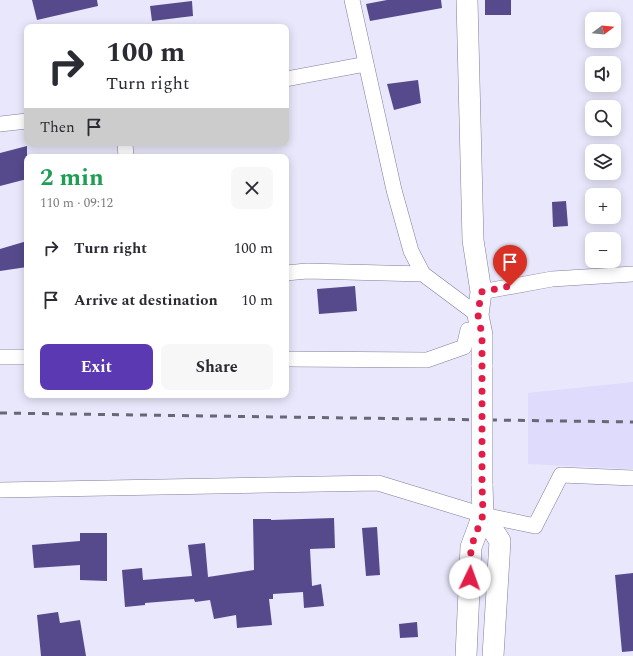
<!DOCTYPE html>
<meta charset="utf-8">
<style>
body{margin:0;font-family:Spectral,serif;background:#f7f7f7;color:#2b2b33;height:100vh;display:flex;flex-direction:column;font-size:15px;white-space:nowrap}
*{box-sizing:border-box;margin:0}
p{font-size:13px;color:#7c7c81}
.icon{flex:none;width:22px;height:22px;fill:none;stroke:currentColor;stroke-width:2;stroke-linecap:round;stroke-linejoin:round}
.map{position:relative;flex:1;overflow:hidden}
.sheet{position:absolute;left:24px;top:154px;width:265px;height:244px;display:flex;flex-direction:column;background:#fff;border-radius:8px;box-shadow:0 2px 10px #0003}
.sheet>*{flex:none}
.banner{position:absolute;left:24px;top:24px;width:265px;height:122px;border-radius:8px;box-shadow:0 2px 10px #0003;background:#fff;color:#2b2b33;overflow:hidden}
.needle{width:26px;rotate:74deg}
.tools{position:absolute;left:585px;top:12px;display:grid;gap:8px}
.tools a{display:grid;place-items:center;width:36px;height:36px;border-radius:8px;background:#fff;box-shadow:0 2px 10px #0003;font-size:20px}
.pin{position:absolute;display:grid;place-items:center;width:34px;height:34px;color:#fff;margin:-41px -17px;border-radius:50% 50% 50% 0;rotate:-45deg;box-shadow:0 0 4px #0007}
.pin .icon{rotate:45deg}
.me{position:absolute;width:44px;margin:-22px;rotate:3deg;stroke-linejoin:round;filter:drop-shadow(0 0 3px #0008)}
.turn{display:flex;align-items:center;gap:14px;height:84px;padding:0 16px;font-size:18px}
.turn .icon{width:52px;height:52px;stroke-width:2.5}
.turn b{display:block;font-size:28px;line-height:34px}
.then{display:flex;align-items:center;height:38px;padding:0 16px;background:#0003;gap:8px;font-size:15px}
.round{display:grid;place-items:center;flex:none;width:42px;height:42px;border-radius:8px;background:#f7f7f7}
.headline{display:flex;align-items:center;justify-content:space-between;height:68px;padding:0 16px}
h1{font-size:24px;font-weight:700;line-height:30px;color:#1e9e55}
.button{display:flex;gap:8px;margin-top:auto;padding:8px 16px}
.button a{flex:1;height:46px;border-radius:8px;background:#5b39b2;color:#fff;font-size:16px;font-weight:700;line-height:46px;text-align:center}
.button a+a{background:#f7f7f7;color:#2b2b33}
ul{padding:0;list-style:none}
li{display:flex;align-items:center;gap:12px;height:52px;padding:0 16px}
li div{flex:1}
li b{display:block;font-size:15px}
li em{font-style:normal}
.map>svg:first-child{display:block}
.built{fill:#dfdbfc}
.building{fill:#564a8c}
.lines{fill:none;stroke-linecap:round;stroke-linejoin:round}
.street-casing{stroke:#827e9c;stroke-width:16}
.secondary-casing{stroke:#827e9c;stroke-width:22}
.street{stroke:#fff;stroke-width:15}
.secondary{stroke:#fff;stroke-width:21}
.rail{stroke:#686776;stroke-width:3;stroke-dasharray:7 7;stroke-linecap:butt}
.secondary-bridge-casing{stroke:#827e9c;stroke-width:22;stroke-linecap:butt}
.secondary-bridge{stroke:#fff;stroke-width:21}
.route{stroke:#e11d48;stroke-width:7;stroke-dasharray:0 12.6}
</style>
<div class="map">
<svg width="633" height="656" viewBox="0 0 633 656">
<rect width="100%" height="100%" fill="#e8e7fb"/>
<path class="built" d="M 633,382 L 633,469 L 528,464 L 528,393 Z"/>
<path class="building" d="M 32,0 L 97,0 L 98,6 L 37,20 Z
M 387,0 L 441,0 L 442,8 L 370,21 L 366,4 Z
M 485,0 L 511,0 L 511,15 L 485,15 Z
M 192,1 L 193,16 L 152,21 L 150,6 Z
M 418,80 L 421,103 L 394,110 L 387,84 Z
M 27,146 L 27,179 L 0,186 L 0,153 Z
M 566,201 L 568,226 L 553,227 L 552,202 Z
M 27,241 L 27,267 L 0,271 L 0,249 Z
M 355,286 L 357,311 L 319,314 L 317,289 Z
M 334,518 L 335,548 L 310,549 L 312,586 L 321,584 L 324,606 L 304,608 L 303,592 L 273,594 L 273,599 L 269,599 L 272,625 L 237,628 L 236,615 L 214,619 L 210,600 L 195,602 L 194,599 L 145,603 L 145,605 L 125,607 L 122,570 L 142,568 L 143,580 L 192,576 L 188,545 L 205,543 L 208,577 L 254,570 L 253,519 L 271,519 L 271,520 Z
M 377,527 L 380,575 L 366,576 L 362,528 Z
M 80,533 L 107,533 L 107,581 L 80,580 L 80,565 L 34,568 L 32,545 L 80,541 Z
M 633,573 L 633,651 L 622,652 L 615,575 Z
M 58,612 L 60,623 L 80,620 L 86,656 L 41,656 L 37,615 Z
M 417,622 L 418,637 L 400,638 L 399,624 Z"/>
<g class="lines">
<g class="street-casing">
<path id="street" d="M 352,0 L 394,190 L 411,251 L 423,274 L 478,315
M 286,79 L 366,64
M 0,124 L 27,121
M 125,143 L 126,157
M 286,273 L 307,271 L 423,274
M 481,292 L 552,279 L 633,274
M 0,357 L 27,357
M 286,359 L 427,360 L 464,347 L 468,330 L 482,335
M 0,490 L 378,483 L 483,515 L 535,526 L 561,475 L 633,478"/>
</g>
<g class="secondary-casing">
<path id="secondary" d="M 467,0 L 473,240 L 481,292 L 478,315 L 482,335 L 482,367
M 483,515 L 500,541 L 493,656
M 466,656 L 471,547 L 483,515 L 482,484"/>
</g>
<use href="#street" class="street"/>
<use href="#secondary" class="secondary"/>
<path class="rail" d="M 0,413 L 633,422"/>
<g class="secondary-bridge-casing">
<path id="secondary-bridge" d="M 482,367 L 482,484"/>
</g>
<use href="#secondary-bridge" class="secondary-bridge"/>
</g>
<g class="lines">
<path class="route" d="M 470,578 L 471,547 L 483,515 L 482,484 L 482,335 L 478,315 L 481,292 L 510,286"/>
</g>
</svg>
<div class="tools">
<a><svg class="needle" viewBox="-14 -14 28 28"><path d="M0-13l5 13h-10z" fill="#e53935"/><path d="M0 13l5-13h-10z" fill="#7c7c81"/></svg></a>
<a><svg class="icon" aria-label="sound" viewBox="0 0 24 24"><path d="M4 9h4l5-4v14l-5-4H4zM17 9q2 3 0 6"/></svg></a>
<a><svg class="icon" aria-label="search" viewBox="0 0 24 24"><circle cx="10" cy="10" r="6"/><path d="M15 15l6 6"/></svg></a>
<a><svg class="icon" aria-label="layers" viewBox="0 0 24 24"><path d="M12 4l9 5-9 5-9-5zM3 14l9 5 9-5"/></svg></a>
<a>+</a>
<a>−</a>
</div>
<div class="pin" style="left:510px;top:286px;background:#d93025"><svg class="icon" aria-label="arrive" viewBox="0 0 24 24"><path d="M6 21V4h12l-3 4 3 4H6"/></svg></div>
<svg class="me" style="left:470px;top:578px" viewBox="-20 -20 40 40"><circle r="19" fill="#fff"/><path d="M0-13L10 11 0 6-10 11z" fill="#e11d48"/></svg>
<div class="banner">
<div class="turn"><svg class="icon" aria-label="right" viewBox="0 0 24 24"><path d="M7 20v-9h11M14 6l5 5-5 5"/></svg><div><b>100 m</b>Turn right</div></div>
<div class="then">Then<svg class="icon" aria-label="arrive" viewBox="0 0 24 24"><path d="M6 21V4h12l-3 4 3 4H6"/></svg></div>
</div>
<section class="sheet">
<div class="headline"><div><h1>2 min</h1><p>110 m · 09:12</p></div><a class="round"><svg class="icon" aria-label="close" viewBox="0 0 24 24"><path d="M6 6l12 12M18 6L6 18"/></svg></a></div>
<ul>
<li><svg class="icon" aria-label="right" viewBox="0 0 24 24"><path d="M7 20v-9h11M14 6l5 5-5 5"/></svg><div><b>Turn right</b></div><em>100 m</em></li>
<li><svg class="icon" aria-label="arrive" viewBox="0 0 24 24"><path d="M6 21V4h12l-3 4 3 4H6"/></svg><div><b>Arrive at destination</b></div><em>10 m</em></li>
</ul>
<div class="button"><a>Exit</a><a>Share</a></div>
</section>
</div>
